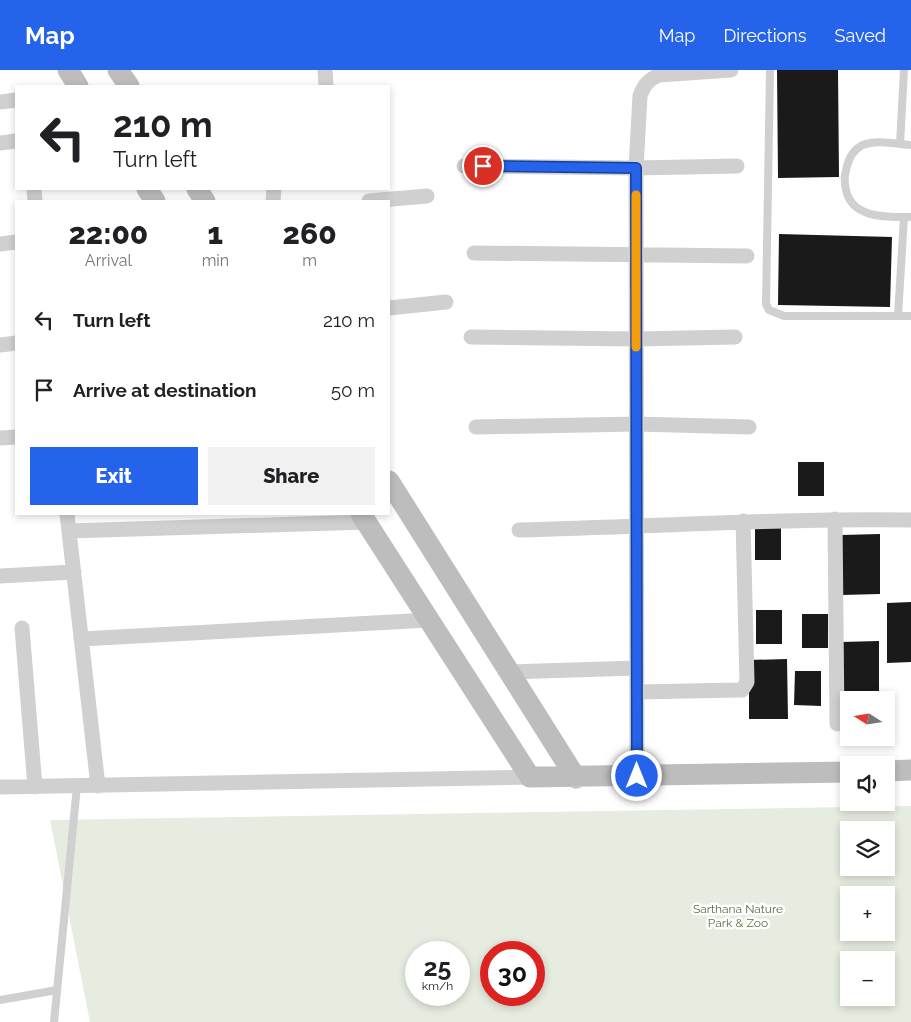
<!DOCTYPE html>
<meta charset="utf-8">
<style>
body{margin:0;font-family:Raleway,sans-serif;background:#f2f2f2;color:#202124;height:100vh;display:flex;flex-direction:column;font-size:19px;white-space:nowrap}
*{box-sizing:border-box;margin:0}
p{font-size:16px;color:#757577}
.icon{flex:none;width:28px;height:28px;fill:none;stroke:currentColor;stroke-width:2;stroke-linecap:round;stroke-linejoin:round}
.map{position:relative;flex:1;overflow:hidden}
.drawer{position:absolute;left:15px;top:130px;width:375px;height:315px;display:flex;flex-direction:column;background:#fff;border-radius:0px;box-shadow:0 2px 8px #0003}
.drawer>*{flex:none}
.guide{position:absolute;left:15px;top:15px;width:375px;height:105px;border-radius:0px;box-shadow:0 2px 8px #0003;background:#fff;color:#202124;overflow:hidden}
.needle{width:32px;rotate:282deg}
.fabs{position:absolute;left:840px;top:621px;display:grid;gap:10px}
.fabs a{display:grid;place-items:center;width:55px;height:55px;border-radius:0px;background:#fff;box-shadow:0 2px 8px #0003;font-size:25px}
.speed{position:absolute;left:405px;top:871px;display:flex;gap:10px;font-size:25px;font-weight:700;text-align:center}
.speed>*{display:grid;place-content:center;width:65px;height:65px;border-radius:50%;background:#fff;box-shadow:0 2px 8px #0003;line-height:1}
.speed small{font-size:12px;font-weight:400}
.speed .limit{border:8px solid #d22;background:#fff;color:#111}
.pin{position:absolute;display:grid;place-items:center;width:42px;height:42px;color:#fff;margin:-21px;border:2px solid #fff;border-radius:50%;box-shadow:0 1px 5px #0007}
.me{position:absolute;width:55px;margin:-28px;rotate:0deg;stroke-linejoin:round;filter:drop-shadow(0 0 4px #0008)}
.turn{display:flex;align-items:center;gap:18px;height:105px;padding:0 15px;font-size:22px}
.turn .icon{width:65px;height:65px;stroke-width:2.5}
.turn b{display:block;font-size:35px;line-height:42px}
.eta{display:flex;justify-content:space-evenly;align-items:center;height:85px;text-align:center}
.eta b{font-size:30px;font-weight:800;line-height:35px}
.primary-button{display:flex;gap:10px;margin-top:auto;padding:10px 15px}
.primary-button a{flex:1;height:58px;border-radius:0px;background:#2563eb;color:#fff;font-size:20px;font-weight:800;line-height:58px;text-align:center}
.primary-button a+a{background:#f2f2f2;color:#202124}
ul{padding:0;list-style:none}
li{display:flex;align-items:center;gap:15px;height:70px;padding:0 15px}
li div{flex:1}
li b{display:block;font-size:19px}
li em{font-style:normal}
header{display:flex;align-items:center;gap:30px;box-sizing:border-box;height:70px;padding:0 25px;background:#2563eb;color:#fff}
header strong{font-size:24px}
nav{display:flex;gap:28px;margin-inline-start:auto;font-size:18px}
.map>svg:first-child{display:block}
.green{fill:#e6ecdf;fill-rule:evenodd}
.building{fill:#1a1a1a}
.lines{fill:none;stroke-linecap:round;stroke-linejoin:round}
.lane{stroke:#d0d0d0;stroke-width:8}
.street{stroke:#d0d0d0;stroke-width:15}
.secondary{stroke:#bdbdbd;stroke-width:21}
.route-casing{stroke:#184099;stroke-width:12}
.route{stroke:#2563eb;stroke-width:9}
.slow{stroke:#f59e0b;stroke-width:9}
.labels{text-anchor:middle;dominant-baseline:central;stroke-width:5;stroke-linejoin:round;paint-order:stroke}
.park-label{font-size:12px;fill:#56703f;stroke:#fff}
</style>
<header>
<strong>Map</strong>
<nav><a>Map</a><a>Directions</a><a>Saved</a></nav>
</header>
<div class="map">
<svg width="911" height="952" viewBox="0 0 911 952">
<rect width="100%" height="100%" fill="#fff"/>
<path class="green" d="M 911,736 L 911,952 L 90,952 L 50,750 ZM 849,760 L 886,760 L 886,798 L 849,798 ZM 849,825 L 886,825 L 886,862 L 849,862 ZM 416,882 L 459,882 L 459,925 L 416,925 ZM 491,882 L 534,882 L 534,925 L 491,925 ZM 849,890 L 886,890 L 886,928 L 849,928 Z"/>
<path class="building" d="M 777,0 L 838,0 L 839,107 L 778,108 Z
M 779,164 L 892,167 L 890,237 L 778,235 Z
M 798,392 L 824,392 L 824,426 L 798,426 Z
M 755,455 L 781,455 L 781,490 L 755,490 Z
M 880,464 L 880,524 L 842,525 L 841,465 Z
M 911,532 L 911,592 L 887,593 L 887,533 Z
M 756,540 L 782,540 L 782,574 L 756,574 Z
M 802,544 L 828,544 L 828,578 L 802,578 Z
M 879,571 L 879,630 L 841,631 L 841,572 Z
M 787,589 L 788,649 L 749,649 L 749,590 Z
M 795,601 L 821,601 L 821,636 L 794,635 Z"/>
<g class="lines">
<path class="lane" d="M 770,0 L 766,234 L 769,240 L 784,246 L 911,246
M 900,74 L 904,0
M 911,75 C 896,74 871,68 858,78 C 849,85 847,95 845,105 C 844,110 845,115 846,120 C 852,149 888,147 911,147
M 898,246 L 904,147
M 0,930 L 57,920
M 54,952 L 77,716"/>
<path class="street" d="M 325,0 L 326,16
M 0,32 L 16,30
M 0,73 L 16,71
M 464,96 L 636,98 L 737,96
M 34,119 L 35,131
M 273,131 L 274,119
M 369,131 L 427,126
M 0,174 L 16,172
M 474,183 L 747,186
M 389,238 L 446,232
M 471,267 L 636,269 L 735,267
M 0,275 L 16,273
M 476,357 L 636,354 L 749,357
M 0,368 L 16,367
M 67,444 L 98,716
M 835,449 L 837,654
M 519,460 C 650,457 780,448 911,450
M 69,461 L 367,452
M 0,506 L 74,502
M 22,558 L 35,717
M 81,569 L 429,550
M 509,602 L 637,598
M 637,622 L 738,620 L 742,620 L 747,612 L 743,451
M 637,706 L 636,98 L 640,26 C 644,15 648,10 659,5 L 731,0
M 0,717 L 530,707"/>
<path class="secondary" d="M 68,0 L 78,16
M 118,0 L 129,16
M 147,119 L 155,131
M 197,119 L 205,131
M 389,411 L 576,708
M 361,444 L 530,707 L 849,702
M 886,701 L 911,700"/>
</g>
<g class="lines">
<g class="route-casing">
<path id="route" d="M 483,96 L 636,98 L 637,706"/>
</g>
<use href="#route" class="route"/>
<path class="slow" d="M 636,125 L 636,277"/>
</g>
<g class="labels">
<g class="park-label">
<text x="738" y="839">Sarthana Nature<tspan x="738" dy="14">Park &amp; Zoo</tspan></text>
</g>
</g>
</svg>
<div class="fabs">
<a><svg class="needle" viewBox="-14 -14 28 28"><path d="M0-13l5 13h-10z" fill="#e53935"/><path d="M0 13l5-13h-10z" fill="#757577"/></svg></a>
<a><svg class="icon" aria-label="sound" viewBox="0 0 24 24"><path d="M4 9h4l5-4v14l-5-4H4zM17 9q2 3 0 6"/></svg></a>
<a><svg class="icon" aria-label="layers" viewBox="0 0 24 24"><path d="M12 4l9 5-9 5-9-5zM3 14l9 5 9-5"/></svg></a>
<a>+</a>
<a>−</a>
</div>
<div class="speed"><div>25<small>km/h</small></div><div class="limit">30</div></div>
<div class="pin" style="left:483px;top:96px;background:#d93025"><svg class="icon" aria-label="arrive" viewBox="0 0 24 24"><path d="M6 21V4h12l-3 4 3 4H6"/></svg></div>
<svg class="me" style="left:637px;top:706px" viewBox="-20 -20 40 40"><circle r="17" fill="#2563eb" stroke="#fff" stroke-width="3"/><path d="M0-11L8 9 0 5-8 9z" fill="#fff"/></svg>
<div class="guide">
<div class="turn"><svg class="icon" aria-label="left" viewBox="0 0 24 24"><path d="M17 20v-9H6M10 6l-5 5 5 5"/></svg><div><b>210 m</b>Turn left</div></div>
</div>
<section class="drawer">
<div class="eta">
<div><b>22:00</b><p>Arrival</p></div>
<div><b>1</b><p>min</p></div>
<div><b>260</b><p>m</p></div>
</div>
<ul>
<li><svg class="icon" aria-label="left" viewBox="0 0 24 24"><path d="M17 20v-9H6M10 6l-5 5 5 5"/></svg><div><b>Turn left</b></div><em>210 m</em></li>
<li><svg class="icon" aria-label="arrive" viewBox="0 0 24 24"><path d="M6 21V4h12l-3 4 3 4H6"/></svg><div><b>Arrive at destination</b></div><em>50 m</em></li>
</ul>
<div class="primary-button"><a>Exit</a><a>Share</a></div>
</section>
</div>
